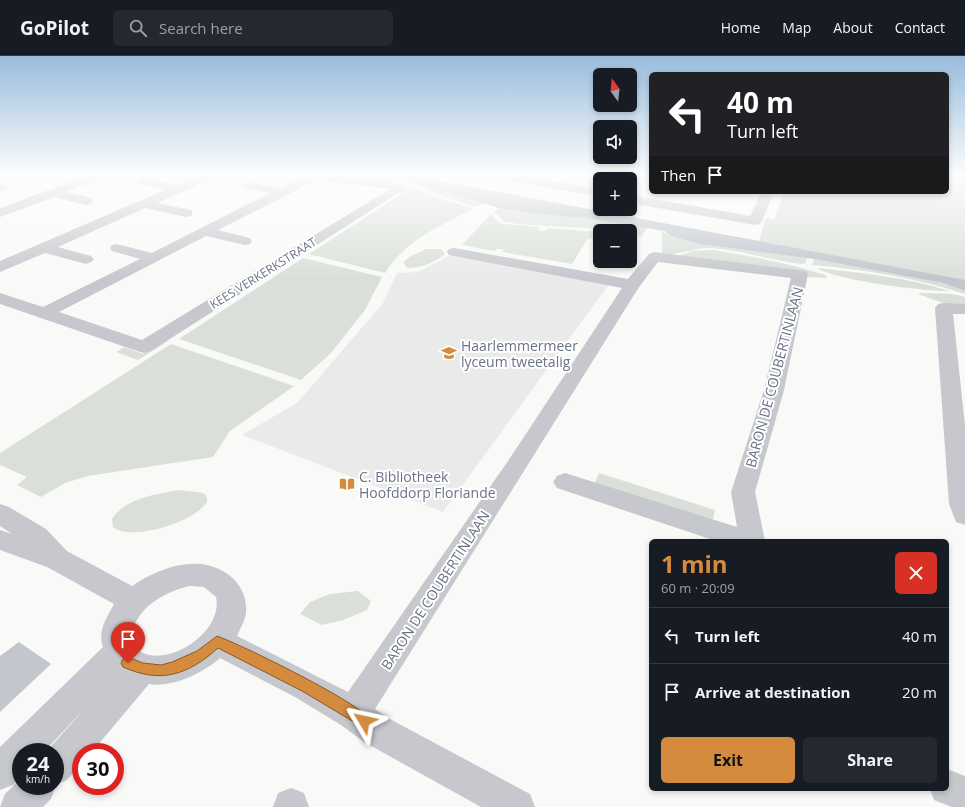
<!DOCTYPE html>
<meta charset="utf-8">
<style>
body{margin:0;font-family:"Open Sans",sans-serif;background:#242831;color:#f1f3f6;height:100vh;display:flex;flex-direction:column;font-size:15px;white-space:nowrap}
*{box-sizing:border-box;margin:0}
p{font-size:13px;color:#9ea1a6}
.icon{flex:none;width:22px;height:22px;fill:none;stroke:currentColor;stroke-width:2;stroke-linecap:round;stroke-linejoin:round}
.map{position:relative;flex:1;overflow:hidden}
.details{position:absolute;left:649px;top:483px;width:300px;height:252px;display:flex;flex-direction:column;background:#171b24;border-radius:6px;box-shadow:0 2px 6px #0003}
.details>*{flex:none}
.guide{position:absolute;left:649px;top:16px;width:300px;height:122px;border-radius:6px;box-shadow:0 2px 6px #0003;background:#202124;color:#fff;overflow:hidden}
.needle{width:26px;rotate:345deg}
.fabs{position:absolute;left:593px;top:12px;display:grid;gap:8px}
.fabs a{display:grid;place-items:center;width:44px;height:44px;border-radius:6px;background:#171b24;box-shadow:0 2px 6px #0003;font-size:20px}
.speed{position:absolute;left:12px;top:687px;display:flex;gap:8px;font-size:20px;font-weight:700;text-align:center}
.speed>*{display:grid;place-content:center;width:52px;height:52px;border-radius:50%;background:#171b24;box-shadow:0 2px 6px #0003;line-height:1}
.speed small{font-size:10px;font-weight:400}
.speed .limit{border:6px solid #d22;background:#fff;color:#111}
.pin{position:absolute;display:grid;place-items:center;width:34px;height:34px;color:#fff;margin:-41px -17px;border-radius:50% 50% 50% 0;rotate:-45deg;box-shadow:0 0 4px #0007}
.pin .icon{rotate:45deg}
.me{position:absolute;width:44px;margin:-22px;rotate:306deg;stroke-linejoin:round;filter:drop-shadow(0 0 3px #0008)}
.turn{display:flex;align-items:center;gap:14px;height:84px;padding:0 12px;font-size:18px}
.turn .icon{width:52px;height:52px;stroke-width:2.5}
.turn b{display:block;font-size:28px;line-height:34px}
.then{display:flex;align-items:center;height:38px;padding:0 12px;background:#0003;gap:8px;font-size:15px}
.round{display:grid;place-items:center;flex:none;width:42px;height:42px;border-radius:6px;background:#242831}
.head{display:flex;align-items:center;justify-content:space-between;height:68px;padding:0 12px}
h1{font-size:24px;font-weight:700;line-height:30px;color:#d58b3d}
.cta{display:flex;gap:8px;margin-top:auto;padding:8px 12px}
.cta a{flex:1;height:46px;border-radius:6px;background:#d58b3d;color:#111;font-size:16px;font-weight:700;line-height:46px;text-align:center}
.cta a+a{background:#242831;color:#f1f3f6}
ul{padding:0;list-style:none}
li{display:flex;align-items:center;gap:12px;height:56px;padding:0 12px;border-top:1px solid #363941}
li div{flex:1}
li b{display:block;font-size:15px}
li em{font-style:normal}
header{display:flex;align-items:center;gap:24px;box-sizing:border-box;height:56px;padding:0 20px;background:#171b24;border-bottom:1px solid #363941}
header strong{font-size:19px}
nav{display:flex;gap:22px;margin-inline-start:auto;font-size:14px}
.search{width:280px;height:36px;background:#242831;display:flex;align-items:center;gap:10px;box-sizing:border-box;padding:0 14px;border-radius:6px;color:#9ea1a6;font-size:15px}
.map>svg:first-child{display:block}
.built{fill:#eaeaeb}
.green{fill:#dae0d9}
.water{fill:#c2c7ce}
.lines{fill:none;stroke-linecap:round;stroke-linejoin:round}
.minor{fill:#c6c8cd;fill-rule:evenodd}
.route{fill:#d58b3d;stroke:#8a5a28}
.labels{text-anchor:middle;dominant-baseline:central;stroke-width:4;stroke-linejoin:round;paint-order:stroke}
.far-street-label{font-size:12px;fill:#6b7386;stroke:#fff}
.poi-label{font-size:14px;fill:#6b7386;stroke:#fff;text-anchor:start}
.street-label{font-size:14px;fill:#6b7386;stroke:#fff}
</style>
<header>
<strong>GoPilot</strong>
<div class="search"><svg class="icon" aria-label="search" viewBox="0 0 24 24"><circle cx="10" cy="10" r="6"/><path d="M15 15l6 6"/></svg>Search here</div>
<nav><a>Home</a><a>Map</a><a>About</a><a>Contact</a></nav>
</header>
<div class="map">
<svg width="965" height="751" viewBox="0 0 965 751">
<rect width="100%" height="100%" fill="#f9faf8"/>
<path class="built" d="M 450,199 L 610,227 L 443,456 L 242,379 L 297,347 L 383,247 L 397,217 L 418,216 Z"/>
<path class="green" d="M 318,118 L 360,118 L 407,128 L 438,142 L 473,153 C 440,170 405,184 385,217 L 309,198 L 403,137 L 399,136 L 403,132 L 403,130 L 394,127 Z
M 368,118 C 386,118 411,120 426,130 L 483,147 L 476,151 L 430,136 L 413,127 Z
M 947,118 L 965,118 L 965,226 L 758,188 L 766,162 L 774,164 L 784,136 L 947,136 Z
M 499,152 L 531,157 L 591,163 L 647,172 L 642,180 L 630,178 L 630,175 L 518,168 L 503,165 L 498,158 L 493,156 Z
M 491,158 L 499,167 L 504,168 L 540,171 L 538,174 L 545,175 L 548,172 L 600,176 L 600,184 L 588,182 L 572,208 L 502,196 L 504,193 L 497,193 L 494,195 L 462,189 Z
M 662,175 L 670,180 L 699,188 L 807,202 L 806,207 L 801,208 C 771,204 743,195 713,192 C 695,191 679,200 662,198 Z
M 426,193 L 441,193 L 445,198 C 433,207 422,212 407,212 L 403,206 L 411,200 Z
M 713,194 C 751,200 789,207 825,219 L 827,222 L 808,221 L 806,218 L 679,200 L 693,195 Z
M 303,202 L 382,221 L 365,254 L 331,297 L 301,324 L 179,283 Z
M 814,203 L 943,227 L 965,235 L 965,238 C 916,222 863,213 812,209 Z
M 817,212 C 861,217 907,221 949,235 C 926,236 835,224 817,212 Z
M 920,237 C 935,238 951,236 965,241 L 965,250 L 943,247 L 918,238 Z
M 164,284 L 168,285 L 138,304 L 116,296 L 124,291 L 143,298 Z
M 171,288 L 294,330 L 230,375 L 213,401 L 88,420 L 65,427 L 41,441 L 17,429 L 27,421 L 0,409 L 0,397 Z
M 599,417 L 715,454 L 712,467 L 593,430 Z
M 179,434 L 197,436 L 203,437 L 207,441 L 207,446 C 195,466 131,486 113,471 L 112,463 C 125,442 157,438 179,434 Z
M 358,535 L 371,545 L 367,554 L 343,564 L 322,569 L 300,558 L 310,546 L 330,538 Z"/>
<path class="water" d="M 379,118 L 403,118 L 965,224 L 965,235 L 943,227 L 814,203 L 699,188 L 670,180 L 665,175 L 591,163 L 531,157 L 499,152 L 426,130 L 420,126 Z
M 19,586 L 51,608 L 0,656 L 0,600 Z"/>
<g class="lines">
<path class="minor" d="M 92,118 L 109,118 L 107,121 L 66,136 L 91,142 L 92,145 L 91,148 L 86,149 L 54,141 L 0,161 L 0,152 Z
M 202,118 L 218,118 L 216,121 L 157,147 L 191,154 L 193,157 L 191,160 L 186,161 L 145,152 L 58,191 L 91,200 L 94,203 L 91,206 L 86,208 L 45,197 L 0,216 L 0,205 L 165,134 L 139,128 L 137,125 L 139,122 L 143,121 L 177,129 Z
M 309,118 C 325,118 398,121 406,132 L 151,295 L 144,297 L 137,295 L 0,248 L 0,237 L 43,251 L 140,203 L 112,195 L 110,192 L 112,189 L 117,188 L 152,197 L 270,137 L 244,133 L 242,130 L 244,127 L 248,126 L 281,132 ZM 316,124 L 390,133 L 142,284 L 59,256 L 206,180 L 245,189 L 250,188 L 252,185 L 250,182 L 218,174 Z
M 488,118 L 514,118 L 600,133 L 600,141 L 494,122 Z
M 0,128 L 6,129 L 8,132 L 6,135 L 0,136 Z
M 762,136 L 774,136 L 762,165 L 760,168 L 755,169 L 630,147 L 630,139 L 750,160 Z
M 454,192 L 628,223 L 649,198 L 654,196 L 806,215 L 808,218 L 784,334 L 755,436 L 765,485 L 716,485 L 557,432 L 553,426 L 557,420 L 565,417 L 737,471 L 731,436 L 764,334 L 791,222 L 658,206 L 639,231 L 375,653 L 388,662 L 530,738 L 535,751 L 481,751 L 364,686 L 341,669 L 295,641 L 220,602 C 203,617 173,632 149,628 L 92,696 L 81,696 L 81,708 L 67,724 L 56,729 L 51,743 L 43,751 L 0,751 L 5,738 L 21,722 L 21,730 L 55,730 L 55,696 L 46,696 L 88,649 L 44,696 L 21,696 L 21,720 L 13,729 L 0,734 L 0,691 L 103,591 C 97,576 107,561 114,548 L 47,511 L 0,494 L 0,474 L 12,478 L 0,470 L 0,448 L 9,451 L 46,473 L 67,495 L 132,530 C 148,519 170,509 189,508 C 218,505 249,525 246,557 C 245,565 240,573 237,580 L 348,636 L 510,402 L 622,232 L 449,199 L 447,196 L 449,193 ZM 189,530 L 204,531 L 216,541 C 224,574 171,612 141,596 C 138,594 135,591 132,588 C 129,556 161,537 189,530 Z
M 944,247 L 965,248 L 965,258 L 953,258 L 965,369 L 965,469 L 956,466 L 949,448 L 935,252 L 938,248 Z
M 947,713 L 965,720 L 965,751 L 952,751 L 934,744 L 930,733 L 947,733 Z
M 291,732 L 304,737 L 309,751 L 273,751 L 278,737 Z"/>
</g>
<linearGradient id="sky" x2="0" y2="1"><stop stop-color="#99bcde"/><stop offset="0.53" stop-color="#fcfdfc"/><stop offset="1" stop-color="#fcfdfc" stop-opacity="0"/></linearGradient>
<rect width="965" height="223" fill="url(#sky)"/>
<path class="route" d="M 217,580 C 240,588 365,649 371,665 L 369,670 L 364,672 L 302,635 L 218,592 C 188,619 161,628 123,611 L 121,607 L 123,603 L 128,601 L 143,607 L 161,609 L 172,606 L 197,595 Z"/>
<defs>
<g id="university-bare" transform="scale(1.2)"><path d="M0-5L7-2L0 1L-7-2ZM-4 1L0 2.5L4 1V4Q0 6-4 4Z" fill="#d58b3d" stroke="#fff" stroke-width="2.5" paint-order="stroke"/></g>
<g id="library-bare" transform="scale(1.2)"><path d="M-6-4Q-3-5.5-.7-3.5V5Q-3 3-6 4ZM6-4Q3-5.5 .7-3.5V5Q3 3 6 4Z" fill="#d58b3d" stroke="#fff" stroke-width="2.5" paint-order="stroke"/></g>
</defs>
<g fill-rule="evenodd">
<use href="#university-bare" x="449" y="297"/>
<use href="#library-bare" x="347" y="428"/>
</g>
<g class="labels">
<g class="far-street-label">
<text transform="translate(263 217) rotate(-32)">KEES VERKERKSTRAAT</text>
</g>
<g class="poi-label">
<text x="461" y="289">Haarlemmermeer<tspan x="461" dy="16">lyceum tweetalig</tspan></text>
<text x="359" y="420">C. Bibliotheek<tspan x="359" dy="16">Hoofddorp Floriande</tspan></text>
</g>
<g class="street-label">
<text transform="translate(774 321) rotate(-75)">BARON DE COUBERTINLAAN</text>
<text transform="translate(435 534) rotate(-57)">BARON DE COUBERTINLAAN</text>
</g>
</g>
</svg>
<div class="fabs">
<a><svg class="needle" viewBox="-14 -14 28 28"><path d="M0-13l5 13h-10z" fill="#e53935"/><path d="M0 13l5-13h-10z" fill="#9ea1a6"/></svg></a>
<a><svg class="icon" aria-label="sound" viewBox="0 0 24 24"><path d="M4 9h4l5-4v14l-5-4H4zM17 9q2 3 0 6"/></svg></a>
<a>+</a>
<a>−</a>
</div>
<div class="speed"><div>24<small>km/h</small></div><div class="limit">30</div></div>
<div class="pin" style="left:128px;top:607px;background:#d93025"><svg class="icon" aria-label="arrive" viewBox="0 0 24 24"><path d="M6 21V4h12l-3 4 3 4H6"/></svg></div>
<svg class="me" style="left:364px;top:665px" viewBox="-20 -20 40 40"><path d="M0-17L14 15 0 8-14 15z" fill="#d58b3d" stroke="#fff" stroke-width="4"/></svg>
<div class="guide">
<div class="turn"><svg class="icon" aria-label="left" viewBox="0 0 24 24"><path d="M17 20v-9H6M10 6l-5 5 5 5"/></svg><div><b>40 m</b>Turn left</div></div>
<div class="then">Then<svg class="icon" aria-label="arrive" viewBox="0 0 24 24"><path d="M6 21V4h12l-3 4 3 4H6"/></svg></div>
</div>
<section class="details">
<div class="head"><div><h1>1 min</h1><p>60 m · 20:09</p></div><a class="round" style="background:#d93025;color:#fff"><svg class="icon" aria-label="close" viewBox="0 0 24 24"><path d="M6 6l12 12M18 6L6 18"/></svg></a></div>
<ul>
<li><svg class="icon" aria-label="left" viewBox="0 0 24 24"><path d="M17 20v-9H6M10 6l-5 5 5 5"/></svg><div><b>Turn left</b></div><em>40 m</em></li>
<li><svg class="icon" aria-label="arrive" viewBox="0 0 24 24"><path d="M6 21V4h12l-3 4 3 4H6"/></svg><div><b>Arrive at destination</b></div><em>20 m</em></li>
</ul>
<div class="cta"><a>Exit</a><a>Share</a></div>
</section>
</div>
